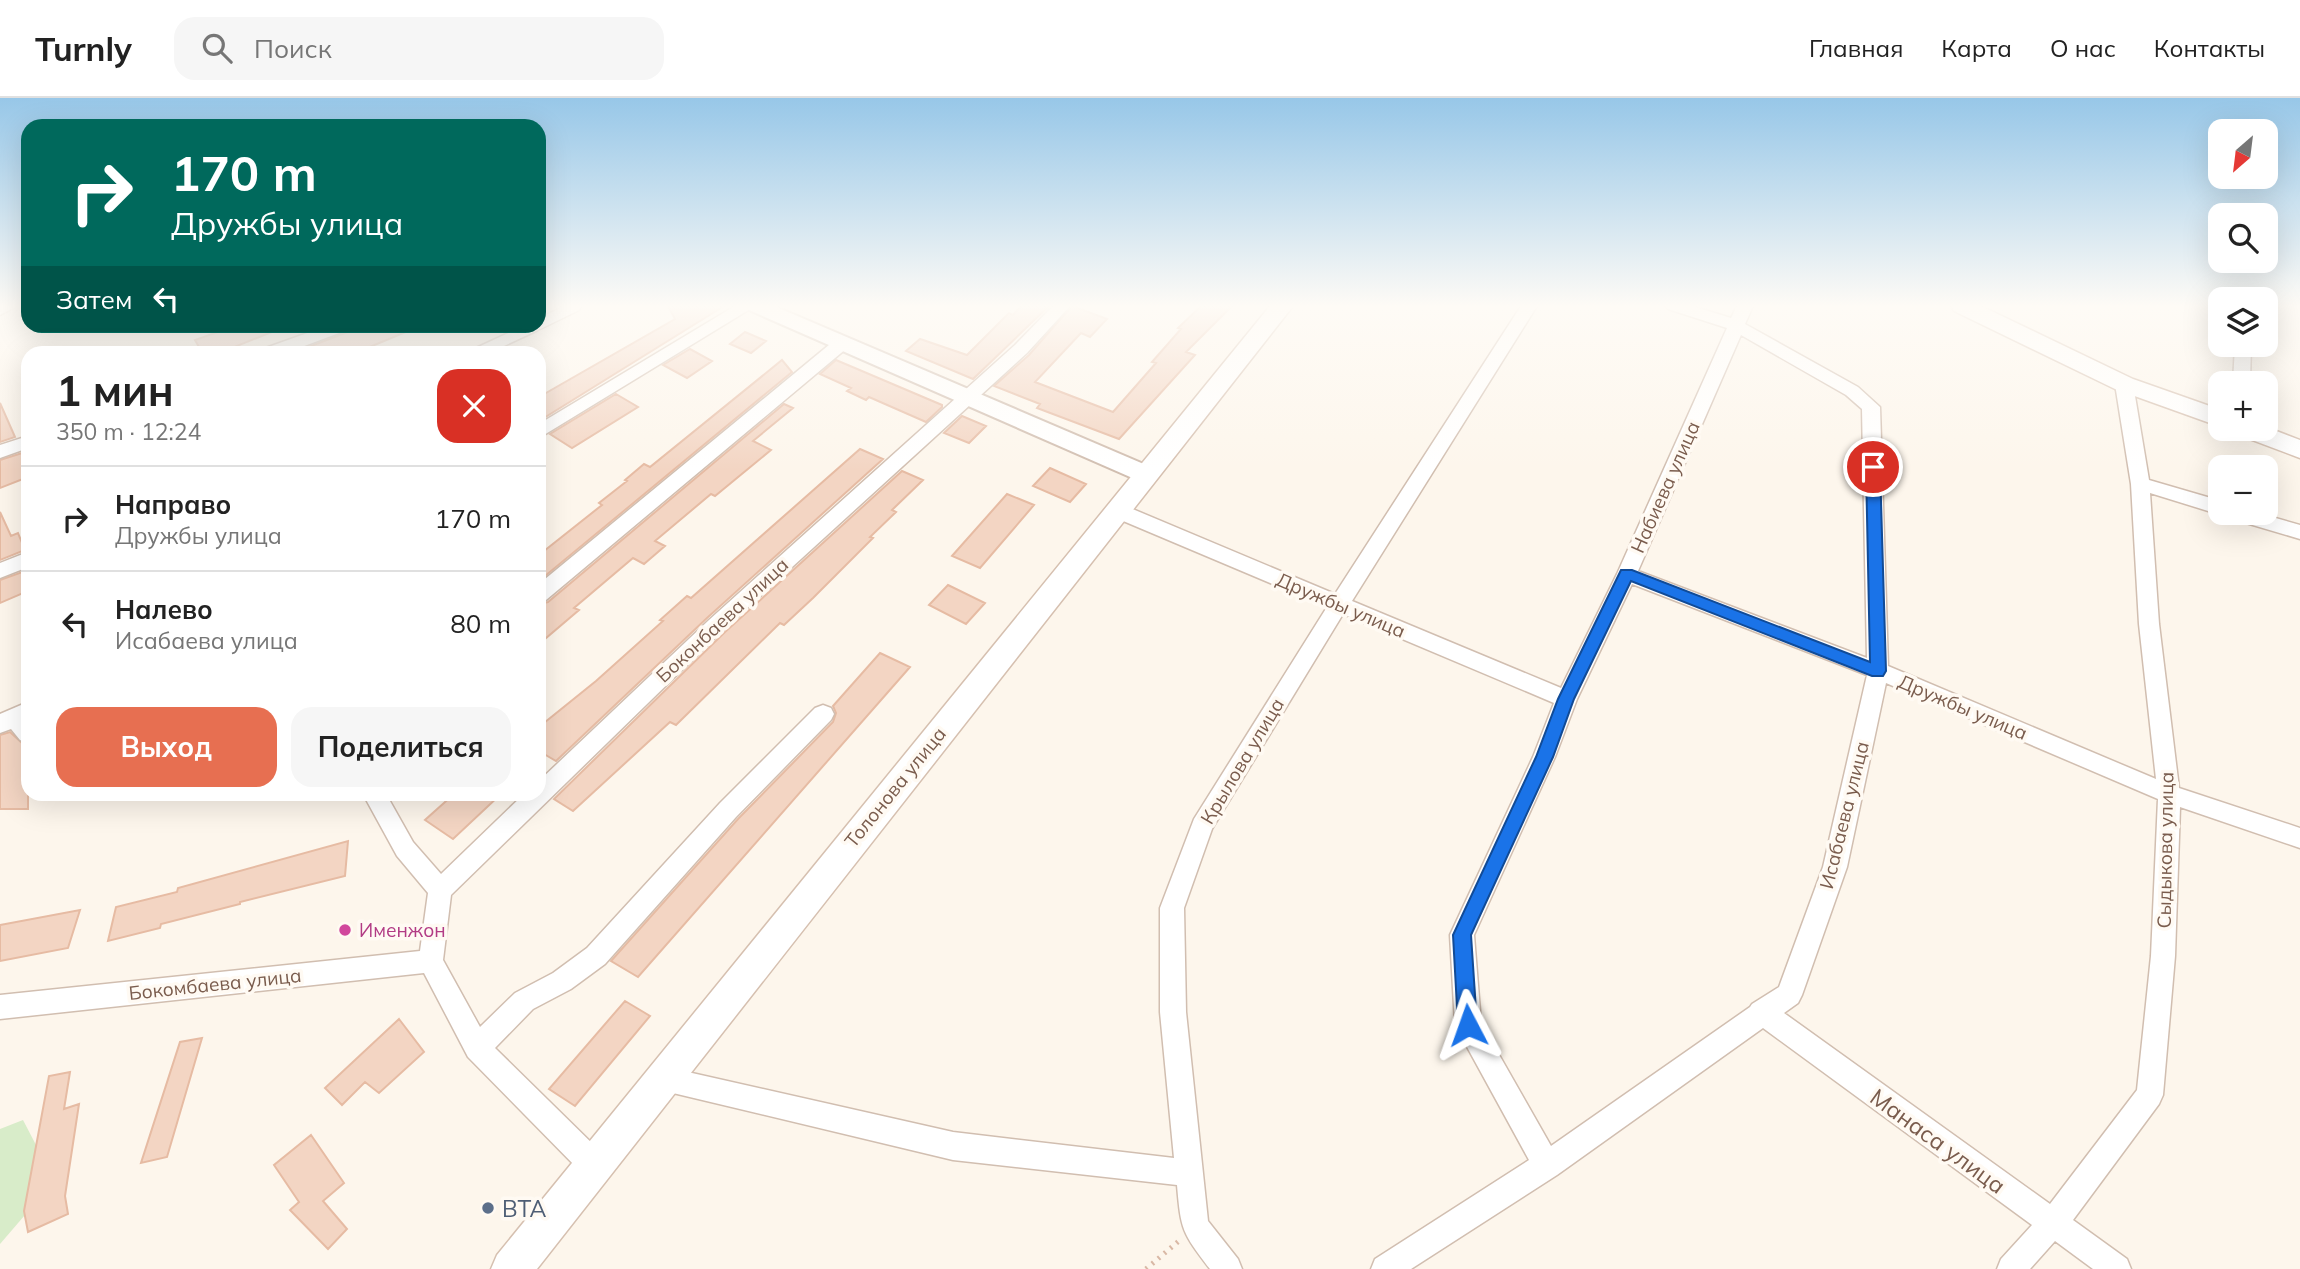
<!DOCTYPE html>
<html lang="ru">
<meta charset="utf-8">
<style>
body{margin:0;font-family:Mulish,sans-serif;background:#f6f6f6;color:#222;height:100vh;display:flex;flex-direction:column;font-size:26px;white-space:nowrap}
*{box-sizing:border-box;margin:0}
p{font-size:23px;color:#767676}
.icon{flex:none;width:38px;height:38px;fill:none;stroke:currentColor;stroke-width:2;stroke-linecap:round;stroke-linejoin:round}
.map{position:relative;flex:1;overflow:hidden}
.sheet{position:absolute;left:21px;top:248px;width:525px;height:455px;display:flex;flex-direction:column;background:#fff;border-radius:21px;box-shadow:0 7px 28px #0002}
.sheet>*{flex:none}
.hud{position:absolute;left:21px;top:21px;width:525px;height:214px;border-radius:21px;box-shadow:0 7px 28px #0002;background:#00695c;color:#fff;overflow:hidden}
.needle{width:46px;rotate:208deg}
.buttons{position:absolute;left:2208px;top:21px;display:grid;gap:14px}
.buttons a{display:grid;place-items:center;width:70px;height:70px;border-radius:14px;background:#fff;box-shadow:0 7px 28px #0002;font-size:35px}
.pin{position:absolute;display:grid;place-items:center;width:60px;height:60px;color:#fff;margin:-30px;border:4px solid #fff;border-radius:50%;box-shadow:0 2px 7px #0007}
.me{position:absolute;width:77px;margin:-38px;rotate:356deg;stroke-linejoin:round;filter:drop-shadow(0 0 5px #0008)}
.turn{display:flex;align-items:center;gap:24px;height:147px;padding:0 35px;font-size:32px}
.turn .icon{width:91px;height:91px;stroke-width:2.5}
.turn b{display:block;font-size:49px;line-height:60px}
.then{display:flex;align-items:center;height:66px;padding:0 35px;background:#0003;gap:14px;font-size:26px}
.round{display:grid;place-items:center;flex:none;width:74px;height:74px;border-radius:21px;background:#f6f6f6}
.headline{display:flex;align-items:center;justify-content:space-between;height:119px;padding:0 35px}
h1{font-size:42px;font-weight:700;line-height:52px}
.button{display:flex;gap:14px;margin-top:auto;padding:14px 35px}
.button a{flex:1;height:80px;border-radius:21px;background:#e76f51;color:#fff;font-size:28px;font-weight:700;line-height:80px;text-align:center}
.button a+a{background:#f6f6f6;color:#222}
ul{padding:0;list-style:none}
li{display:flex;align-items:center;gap:21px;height:105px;padding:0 35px;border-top:2px solid #e0e0e0}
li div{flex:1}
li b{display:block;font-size:26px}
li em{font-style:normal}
header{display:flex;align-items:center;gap:42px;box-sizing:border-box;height:98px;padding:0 35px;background:#fff;border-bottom:2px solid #e0e0e0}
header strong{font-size:33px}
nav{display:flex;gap:38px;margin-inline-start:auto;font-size:24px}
.search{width:490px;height:63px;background:#f6f6f6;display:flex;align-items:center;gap:18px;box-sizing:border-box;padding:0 24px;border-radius:21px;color:#767676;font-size:26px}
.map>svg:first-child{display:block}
.green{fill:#d8ecc9}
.building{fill:#f3d5c3;stroke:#e6bba3;stroke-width:2}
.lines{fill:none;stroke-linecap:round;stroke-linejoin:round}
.service-casing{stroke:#d1beb0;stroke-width:13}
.minor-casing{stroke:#d1beb0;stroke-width:3}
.tertiary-casing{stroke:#d1beb0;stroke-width:4}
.secondary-casing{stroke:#d6c0b0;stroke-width:3}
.path{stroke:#d9b8a5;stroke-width:5;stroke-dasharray:2 6;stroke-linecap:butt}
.service{stroke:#fff;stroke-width:10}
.minor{fill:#fff;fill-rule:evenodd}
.tertiary{fill:#fff;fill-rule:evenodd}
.secondary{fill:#fff;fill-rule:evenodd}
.route{fill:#1a73e8;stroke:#114b97;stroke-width:2}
.hotel-dot{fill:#d1479c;stroke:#fffaf3;stroke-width:2.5}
.service-dot{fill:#5c6f8a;stroke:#fffaf3;stroke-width:2.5}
.labels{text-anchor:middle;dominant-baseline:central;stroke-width:7;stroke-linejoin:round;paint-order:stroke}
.street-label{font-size:19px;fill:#7a5c4d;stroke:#fffaf3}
.hotel-label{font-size:19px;fill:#b23c85;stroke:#fffaf3;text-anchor:start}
.near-street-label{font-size:23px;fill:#7a5c4d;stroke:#fffaf3}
.near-service-label{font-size:23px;fill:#4e5e75;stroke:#fffaf3;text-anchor:start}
</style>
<header>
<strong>Turnly</strong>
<div class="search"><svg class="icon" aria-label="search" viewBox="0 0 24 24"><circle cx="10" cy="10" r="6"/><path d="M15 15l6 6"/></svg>Поиск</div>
<nav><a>Главная</a><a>Карта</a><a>О нас</a><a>Контакты</a></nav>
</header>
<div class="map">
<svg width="2300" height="1171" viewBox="0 0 2300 1171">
<rect width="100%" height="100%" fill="#fdf6ec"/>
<path class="green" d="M 23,1022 L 36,1047 L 37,1103 L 0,1146 L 0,1031 Z"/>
<path class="building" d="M 668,208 L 724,208 L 539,323 L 539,299 L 675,221 Z
M 1021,208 L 1049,208 L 973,281 L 906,253 L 920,241 L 967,257 L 1009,215 L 1013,217 Z
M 1072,208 L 1107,221 L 1090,239 L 1081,235 L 1035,284 L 1113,314 L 1156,265 L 1152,264 L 1181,231 L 1178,230 L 1201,208 L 1232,208 L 1186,254 L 1195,257 L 1119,341 L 1037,310 L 1040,306 L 994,288 L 1029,257 Z
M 235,228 L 284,228 L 284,229 L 217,256 L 203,256 L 195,242 Z
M 352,228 L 355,228 L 356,234 L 373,228 L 420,228 L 353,256 L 306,256 L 303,251 L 348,234 Z
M 745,234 L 766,243 L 751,255 L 730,246 Z
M 690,251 L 712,263 L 687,280 L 663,267 Z
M 782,262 L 792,274 L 539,483 L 539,457 L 602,407 L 599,405 L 627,383 L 625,382 L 644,366 L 650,369 Z
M 836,262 L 942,307 L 942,309 L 926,324 L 869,299 L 866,302 L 847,293 L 851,290 L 820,276 Z
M 616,296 L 638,309 L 572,350 L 550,336 Z
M 0,305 L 15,339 L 0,344 Z
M 784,306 L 793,310 L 753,343 L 771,352 L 715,398 L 711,396 L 655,443 L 665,448 L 644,466 L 633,460 L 574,510 L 579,512 L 539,546 L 539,506 L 548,504 Z
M 962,318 L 986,328 L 969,345 L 944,335 Z
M 860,351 L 883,361 L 707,520 L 556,663 L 539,653 L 539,629 L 596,583 L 663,523 L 660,522 L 687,498 L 691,500 Z
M 22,355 L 28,367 L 28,379 L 0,390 L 0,362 Z
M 1050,370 L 1086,386 L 1070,404 L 1033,388 Z
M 902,373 L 923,382 L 892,412 L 896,414 L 870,439 L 873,440 L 813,500 L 784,527 L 780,525 L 676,627 L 670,624 L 573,713 L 554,701 L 725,534 Z
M 1007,396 L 1034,407 L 980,470 L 952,458 Z
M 0,414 L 11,438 L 18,435 L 25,452 L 0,462 Z
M 25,473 L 28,493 L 0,505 L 0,482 Z
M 948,487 L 985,505 L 966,526 L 929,507 Z
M 880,555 L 910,569 L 638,879 L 611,863 L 738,721 L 833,624 L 836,615 L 833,608 Z
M 10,634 L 22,645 L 28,660 L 28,711 L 0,711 L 0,637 Z
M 454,696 L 501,696 L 453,741 L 425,722 Z
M 348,743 L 345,778 L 240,804 L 240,806 L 161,826 L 160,830 L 108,843 L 116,809 L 177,794 L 178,790 Z
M 80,812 L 68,850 L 0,863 L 0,827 Z
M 625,903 L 650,918 L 575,1008 L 549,991 Z
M 399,921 L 424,954 L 379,995 L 365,984 L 342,1007 L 325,990 Z
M 202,940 L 167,1059 L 141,1065 L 180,944 Z
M 70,974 L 64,1011 L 79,1006 L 65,1098 L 68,1116 L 28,1134 L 24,1113 L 49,978 Z
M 311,1037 L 344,1085 L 323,1103 L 347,1131 L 328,1151 L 290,1112 L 299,1104 L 274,1067 Z"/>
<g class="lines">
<g class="service-casing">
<path id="service" d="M 539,226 L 576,208
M 475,256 L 535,228"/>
</g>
<g class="minor-casing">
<path id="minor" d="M 0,208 L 17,208 L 0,217 Z
M 735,208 L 755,208 L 539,340 L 539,326 Z
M 1053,208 L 1070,208 L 1027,255 L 723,532 L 451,797 L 443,862 L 480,929 L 515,895 L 553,875 L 587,850 L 720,705 L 815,610 L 823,607 L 831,610 L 834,616 L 831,622 L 736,719 L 605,866 L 571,891 L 533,911 L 495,950 L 603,1056 L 607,1066 L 603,1076 L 593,1080 L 583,1076 L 468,959 L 424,875 L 0,921 L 0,897 L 420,853 L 428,795 L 397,758 L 363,696 L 386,696 L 413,744 L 441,776 L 524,696 L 539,696 L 539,683 L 709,522 L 1015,247 Z
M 1521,208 L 1537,208 L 1352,503 L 1561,590 L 1617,476 L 1727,230 L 1668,211 L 1666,208 L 1692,208 L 1731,220 L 1737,208 L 1753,208 L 1745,226 L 1858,289 L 1880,309 L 1888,568 L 2156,681 L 2139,526 L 2131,386 L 2115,286 L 2118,282 L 2124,281 L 2133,286 L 2149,382 L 2221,403 L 2221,415 L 2258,415 L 2300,427 L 2300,441 L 2229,420 L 2227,415 L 2221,417 L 2150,395 L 2159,526 L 2179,690 L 2300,730 L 2300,750 L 2180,709 L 2175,858 L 2163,997 L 2159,1006 L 2073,1122 L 2127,1161 L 2131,1171 L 2093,1171 L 2055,1143 L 2030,1171 L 1997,1171 L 2001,1161 L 2032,1127 L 1763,930 L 1557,1077 L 1411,1171 L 1371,1171 L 1375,1161 L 1529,1062 L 1455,927 L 1450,837 L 1533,659 L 1554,605 L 1343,516 L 1212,731 L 1184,810 L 1186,914 L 1208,1123 L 1238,1161 L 1242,1171 L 1210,1171 C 1182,1134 1181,1133 1177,1087 L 953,1062 L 652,990 L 648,981 L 652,972 L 661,968 L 953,1034 L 1174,1060 L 1160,914 L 1160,810 L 1194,721 L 1327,509 L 1109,417 L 1107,412 L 1109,407 L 1123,407 L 1335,496 ZM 1741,237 L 1846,297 L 1862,311 L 1867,560 L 1638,473 ZM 1632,486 L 1867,577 L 1823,769 L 1779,889 L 1752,906 L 1750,909 L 1551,1048 L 1481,925 L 1474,837 L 1555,659 L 1577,601 ZM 1886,585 L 2158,701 L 2151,858 L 2137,992 L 2050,1106 L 1784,915 L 1798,905 L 1802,897 L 1847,769 Z
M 327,228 L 349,228 L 347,232 L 283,256 L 258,256 L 260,252 Z
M 841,241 L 847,242 L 849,246 L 847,250 L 546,502 L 539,504 L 539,486 L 835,242 Z
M 2235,247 L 2251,247 L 2250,285 L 2233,285 Z
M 28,338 L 28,350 L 0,360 L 0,347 Z
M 28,454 L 28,469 L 0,480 L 0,465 Z
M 28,604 L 28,645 L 20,642 L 11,631 L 0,635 L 0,616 Z"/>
</g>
<g class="tertiary-casing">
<path id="tertiary" d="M 746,208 L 774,208 L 1153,370 L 1156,376 L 1153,382 L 1145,384 L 1137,382 L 749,212 Z"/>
</g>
<g class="secondary-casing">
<path id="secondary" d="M 1270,208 L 1293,208 L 537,1171 L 491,1171 L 497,1157 Z
M 1951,208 L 1981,208 L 2133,281 L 2221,312 L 2221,329 L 2115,291 L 1954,213 Z
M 2266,329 L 2300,342 L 2300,360 L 2239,337 L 2235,331 Z"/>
</g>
<path class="path" d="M 1146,1171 L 1180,1142"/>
<use href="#service" class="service"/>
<use href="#minor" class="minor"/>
<use href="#tertiary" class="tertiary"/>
<use href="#secondary" class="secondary"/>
</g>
<linearGradient id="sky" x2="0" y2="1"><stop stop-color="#97c7e8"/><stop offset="0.56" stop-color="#fefbf6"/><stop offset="1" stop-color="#fefbf6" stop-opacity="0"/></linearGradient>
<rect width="2300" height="372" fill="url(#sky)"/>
<path class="route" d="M 1873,365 L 1880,369 L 1886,573 L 1883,578 L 1872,578 L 1631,483 L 1574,601 L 1553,659 L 1471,837 L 1477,927 L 1475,933 L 1468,936 L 1461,933 L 1458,927 L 1453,837 L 1536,659 L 1558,601 L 1621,472 L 1632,472 L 1870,564 L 1866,369 Z"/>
<circle class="hotel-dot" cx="345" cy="832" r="7"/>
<circle class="service-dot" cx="488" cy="1110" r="7"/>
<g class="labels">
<g class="street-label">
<text transform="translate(1665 389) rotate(-66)">Набиева улица</text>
<text transform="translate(1341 507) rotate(23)">Дружбы улица</text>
<text transform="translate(722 522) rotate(-43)">Боконбаева улица</text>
<text transform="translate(1963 609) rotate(23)">Дружбы улица</text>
<text transform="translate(1242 663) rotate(-59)">Крылова улица</text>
<text transform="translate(895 689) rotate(-51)">Толонова улица</text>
<text transform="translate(1844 717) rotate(-76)">Исабаева улица</text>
<text transform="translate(2165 752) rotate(-89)">Сыдыкова улица</text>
<text transform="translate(215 886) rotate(-6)">Бокомбаева улица</text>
</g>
<g class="hotel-label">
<text x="359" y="832">Именжон</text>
</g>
<g class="near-street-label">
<text transform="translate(1938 1043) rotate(36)">Манаса улица</text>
</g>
<g class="near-service-label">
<text x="502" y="1110">BTA</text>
</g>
</g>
</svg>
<div class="buttons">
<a><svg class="needle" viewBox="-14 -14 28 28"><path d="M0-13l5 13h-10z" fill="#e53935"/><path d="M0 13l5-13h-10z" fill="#767676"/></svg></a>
<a><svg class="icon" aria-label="search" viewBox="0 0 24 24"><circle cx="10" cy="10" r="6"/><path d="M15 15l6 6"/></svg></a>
<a><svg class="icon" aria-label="layers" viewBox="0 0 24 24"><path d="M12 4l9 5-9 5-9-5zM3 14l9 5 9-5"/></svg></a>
<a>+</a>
<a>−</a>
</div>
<div class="pin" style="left:1873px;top:369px;background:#d93025"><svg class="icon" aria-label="arrive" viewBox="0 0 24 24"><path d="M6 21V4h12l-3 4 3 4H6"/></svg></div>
<svg class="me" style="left:1468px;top:927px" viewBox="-20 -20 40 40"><path d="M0-17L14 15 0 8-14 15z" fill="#1a73e8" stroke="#fff" stroke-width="4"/></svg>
<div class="hud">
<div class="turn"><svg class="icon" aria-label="right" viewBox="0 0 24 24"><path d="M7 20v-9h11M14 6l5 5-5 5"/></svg><div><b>170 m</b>Дружбы улица</div></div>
<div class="then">Затем<svg class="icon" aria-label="left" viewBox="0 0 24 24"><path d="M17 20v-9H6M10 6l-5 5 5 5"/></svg></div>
</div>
<section class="sheet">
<div class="headline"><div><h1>1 мин</h1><p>350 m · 12:24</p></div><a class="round" style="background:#d93025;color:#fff"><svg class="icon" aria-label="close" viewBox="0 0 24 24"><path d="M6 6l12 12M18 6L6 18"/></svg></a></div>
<ul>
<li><svg class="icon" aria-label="right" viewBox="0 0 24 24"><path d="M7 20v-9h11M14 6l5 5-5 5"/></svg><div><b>Направо</b><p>Дружбы улица</p></div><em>170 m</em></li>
<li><svg class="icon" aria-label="left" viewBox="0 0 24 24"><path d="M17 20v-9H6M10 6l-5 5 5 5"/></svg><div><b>Налево</b><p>Исабаева улица</p></div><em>80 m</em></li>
</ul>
<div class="button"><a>Выход</a><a>Поделиться</a></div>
</section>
</div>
